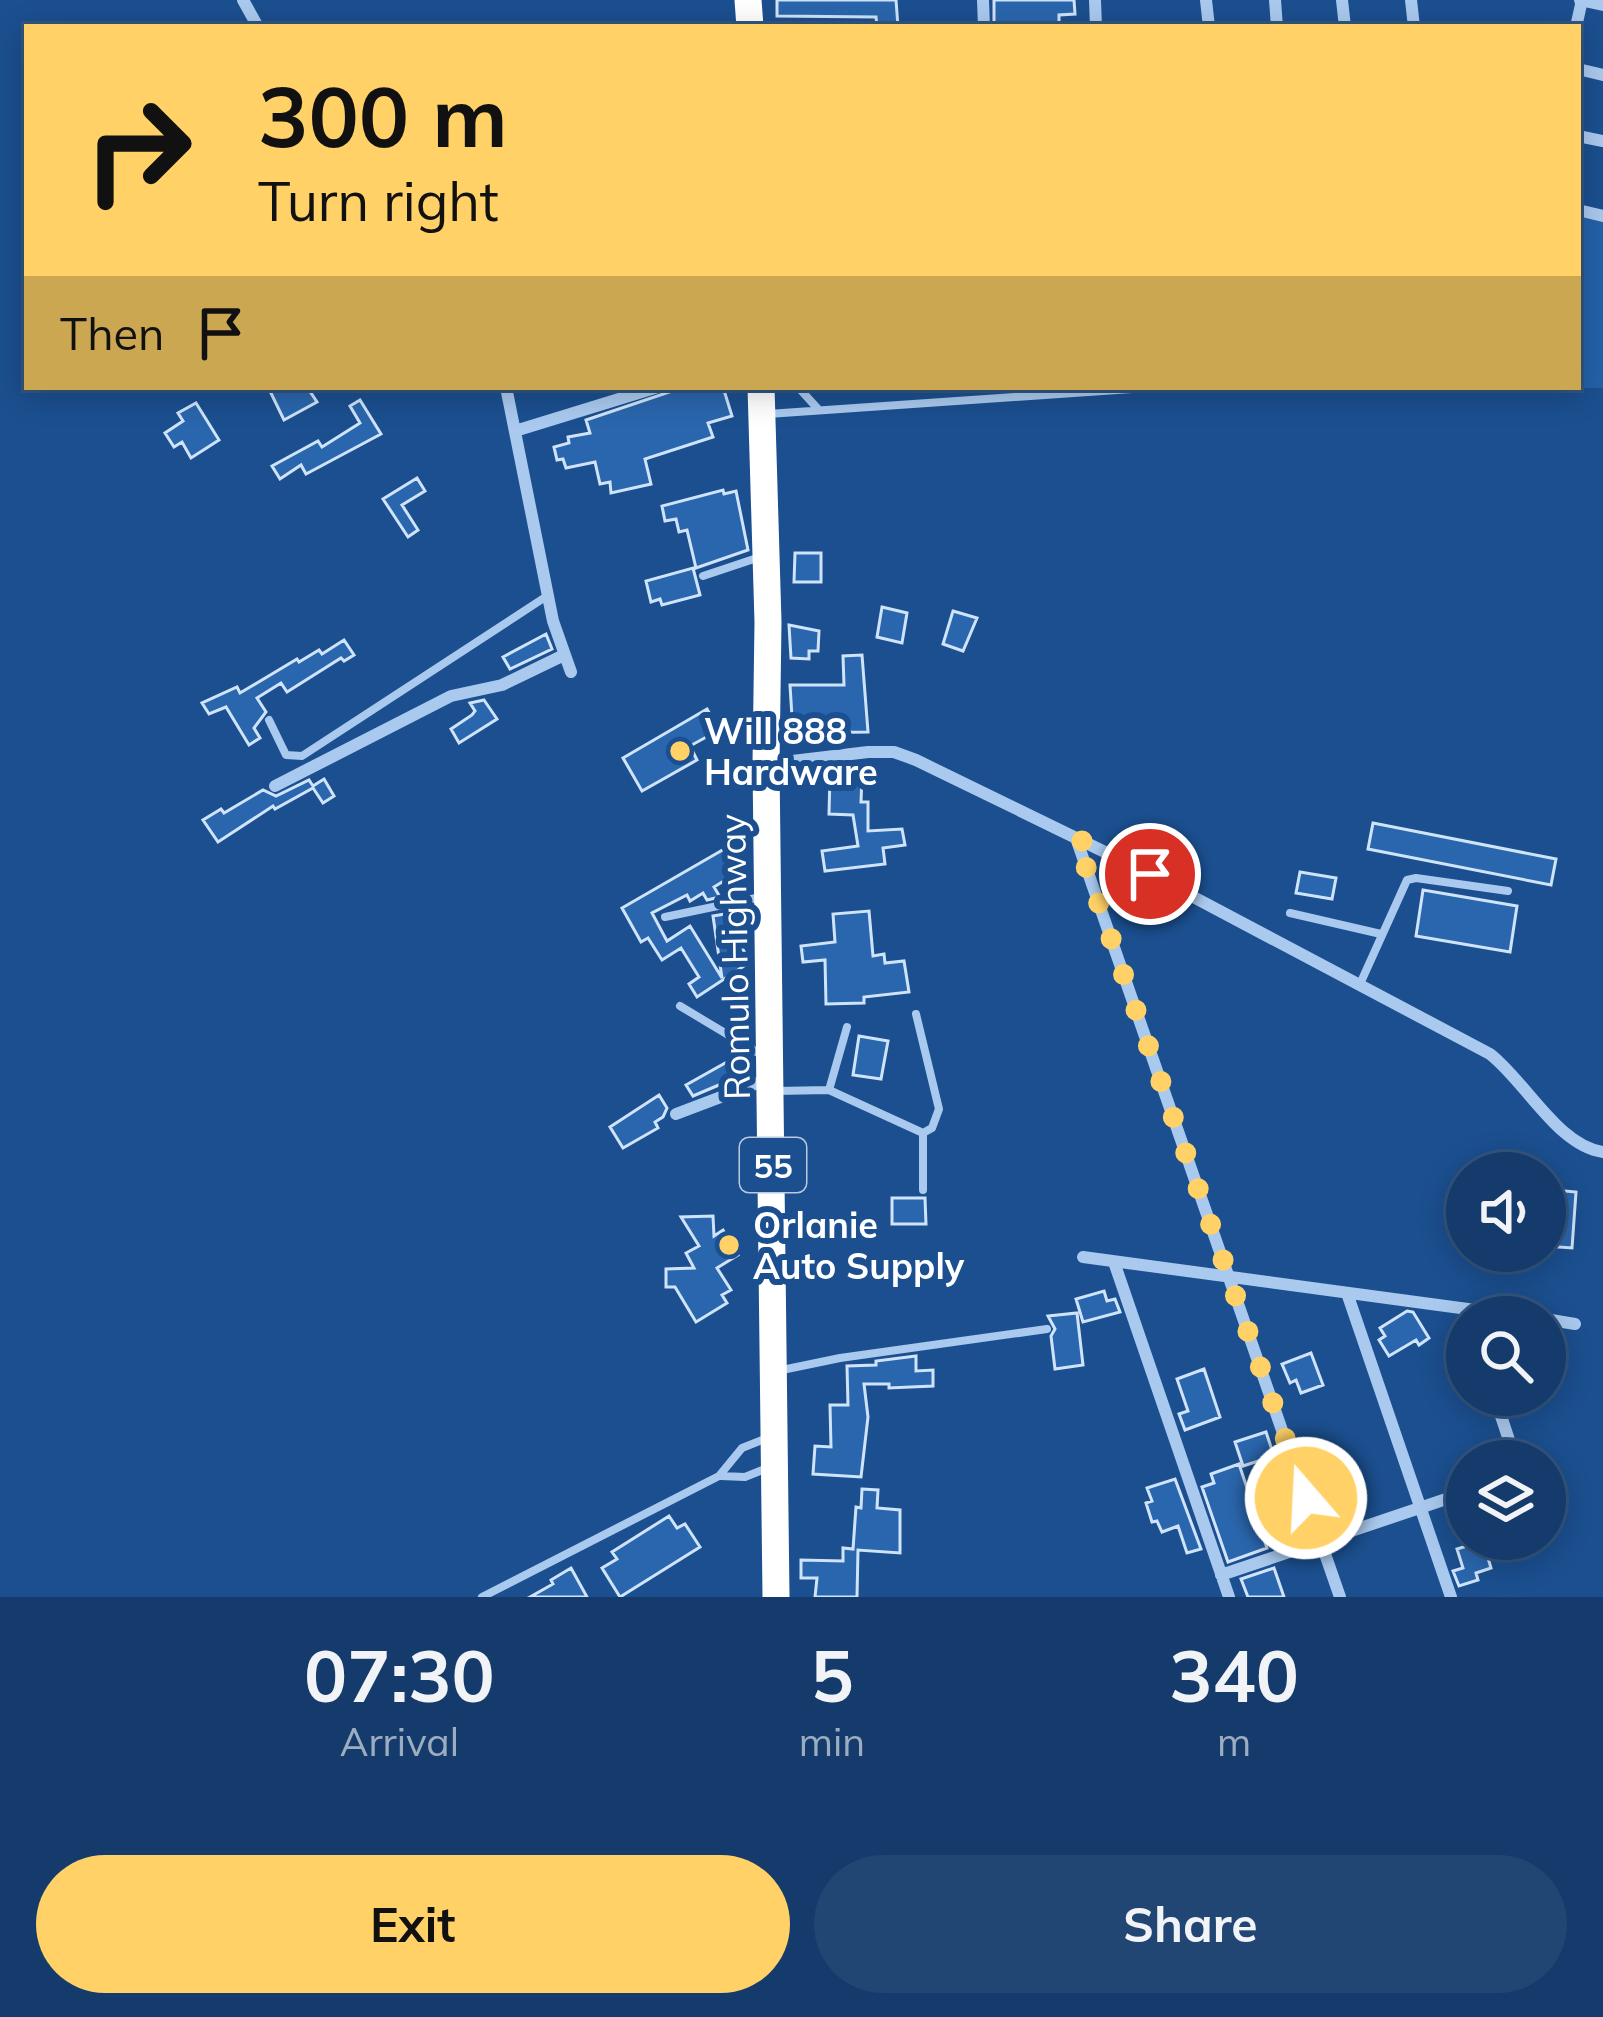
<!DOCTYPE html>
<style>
body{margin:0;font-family:Mulish,sans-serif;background:#214673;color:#f1f3f6;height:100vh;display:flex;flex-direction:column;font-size:45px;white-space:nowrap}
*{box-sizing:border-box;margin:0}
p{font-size:39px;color:#9dadc1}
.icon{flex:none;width:66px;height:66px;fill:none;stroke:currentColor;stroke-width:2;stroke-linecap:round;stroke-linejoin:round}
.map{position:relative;height:1597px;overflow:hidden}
.sheet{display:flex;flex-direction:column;background:#143b6b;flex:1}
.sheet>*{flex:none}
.hud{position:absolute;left:24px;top:24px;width:1557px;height:366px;border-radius:0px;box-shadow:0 6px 30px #0003,0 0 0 3px #33557e;background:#ffd166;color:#111;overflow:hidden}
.buttons{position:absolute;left:1446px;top:1152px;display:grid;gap:24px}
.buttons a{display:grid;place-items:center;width:120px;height:120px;border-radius:50%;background:#143b6b;box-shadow:0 6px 30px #0003,0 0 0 3px #33557e;font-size:60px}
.pin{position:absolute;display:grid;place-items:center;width:102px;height:102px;color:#fff;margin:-51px;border:6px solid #fff;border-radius:50%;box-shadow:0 3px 12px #0007}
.me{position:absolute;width:132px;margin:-66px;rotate:341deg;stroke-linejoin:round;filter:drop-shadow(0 0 9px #0008)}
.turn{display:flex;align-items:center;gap:42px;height:252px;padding:0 36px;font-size:54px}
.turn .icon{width:156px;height:156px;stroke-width:2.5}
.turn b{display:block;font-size:84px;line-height:102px}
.then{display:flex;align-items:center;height:114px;padding:0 36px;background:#0003;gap:24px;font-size:45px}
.eta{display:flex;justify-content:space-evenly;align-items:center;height:204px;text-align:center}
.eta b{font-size:72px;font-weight:700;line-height:84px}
.primary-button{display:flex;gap:24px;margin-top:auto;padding:24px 36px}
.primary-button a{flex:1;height:138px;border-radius:72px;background:#ffd166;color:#111;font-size:48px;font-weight:700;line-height:138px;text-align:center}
.primary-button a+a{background:#214673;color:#f1f3f6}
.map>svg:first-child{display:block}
.green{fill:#2461a8}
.building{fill:#2a66ad;stroke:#cfe3fa;stroke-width:3}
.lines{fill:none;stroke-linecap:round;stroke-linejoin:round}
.lane{stroke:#a9c9ee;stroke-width:8}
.street{stroke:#a9c9ee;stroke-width:12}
.highway{stroke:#fff;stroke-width:27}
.route{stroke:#ffd166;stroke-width:21;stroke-dasharray:0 37.8}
.poi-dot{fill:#ffd166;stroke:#1b4f8f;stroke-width:4.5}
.labels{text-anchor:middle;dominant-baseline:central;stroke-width:12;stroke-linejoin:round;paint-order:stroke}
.shield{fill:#1b4f8f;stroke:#bbcadd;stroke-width:3}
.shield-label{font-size:33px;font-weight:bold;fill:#fff}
.poi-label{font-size:36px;font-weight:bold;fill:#fff;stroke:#1b4f8f;text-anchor:start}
.street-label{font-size:36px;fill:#fff;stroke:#1b4f8f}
</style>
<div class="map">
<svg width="1603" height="1597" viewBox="0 0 1603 1597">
<rect width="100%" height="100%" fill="#1b4f8f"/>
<path class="green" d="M 1578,217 L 1603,221 L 1603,388 L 1475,387 L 1578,387 Z"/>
<path class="building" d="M 777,0 L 896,0 L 898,27 L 877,27 L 876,17 L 777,16 Z
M 994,0 L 1074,0 L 1075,14 L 1059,15 L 1059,27 L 994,27 Z
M 268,387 L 307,387 L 317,402 L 284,420 Z
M 684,387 L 723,387 L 732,416 L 708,423 L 713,437 L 645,459 L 651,484 L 611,493 L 610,482 L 600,484 L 595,462 L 566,468 L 563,459 L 557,460 L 554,447 L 569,443 L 568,437 L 590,433 L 586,420 Z
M 360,400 L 381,434 L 306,474 L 301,465 L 280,479 L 272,466 L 318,441 L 322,447 L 360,423 L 350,406 Z
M 196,403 L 219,440 L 191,458 L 182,442 L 174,447 L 165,433 L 183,421 L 178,413 Z
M 417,478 L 425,491 L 402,505 L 418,530 L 408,537 L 383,499 Z
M 723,490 L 724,494 L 736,491 L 748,550 L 696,568 L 687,530 L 679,532 L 676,519 L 665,521 L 662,506 Z
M 795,553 L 821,553 L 821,582 L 794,582 Z
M 693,568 L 700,595 L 662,605 L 660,599 L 651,602 L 646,581 Z
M 882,607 L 907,613 L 902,643 L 877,637 Z
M 953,611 L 977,618 L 963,651 L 943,644 Z
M 789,625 L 819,631 L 818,651 L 809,651 L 809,659 L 791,658 Z
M 546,634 L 552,649 L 510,669 L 503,657 Z
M 344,640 L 354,655 L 344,661 L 341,658 L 287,692 L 281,683 L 257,698 L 266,712 L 254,728 L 260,738 L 249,745 L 226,707 L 209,714 L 202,703 L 237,687 L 240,693 L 297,659 L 299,662 L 319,650 L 322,654 Z
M 862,655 L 868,732 L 793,733 L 790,685 L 844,685 L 843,656 Z
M 484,700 L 497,719 L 459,743 L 451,729 L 472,715 L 475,711 L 470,703 Z
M 707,709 L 719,730 L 690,746 L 697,760 L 642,791 L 623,758 Z
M 830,775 L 862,776 L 861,802 L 868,802 L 868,831 L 902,829 L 905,845 L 883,848 L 885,864 L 825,871 L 822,851 L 858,846 L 853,815 L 829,814 Z
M 324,779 L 334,796 L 323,803 L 313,788 L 275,809 L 273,806 L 218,842 L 203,820 L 221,809 L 224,813 L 263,790 L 276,796 L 309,780 L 313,786 Z
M 1373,823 L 1556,859 L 1551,885 L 1368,849 Z
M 726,848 L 740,871 L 714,887 L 720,897 L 707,900 L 703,893 L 690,901 L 687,895 L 652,913 L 667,941 L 690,926 L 722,978 L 713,916 L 743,911 L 747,936 L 736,937 L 750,962 L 697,997 L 689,984 L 699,977 L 681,948 L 662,960 L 648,938 L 641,942 L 622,908 Z
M 1300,872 L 1336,878 L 1332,899 L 1296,893 Z
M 1423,890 L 1517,906 L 1510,952 L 1416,936 Z
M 869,911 L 873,956 L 884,954 L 885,963 L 904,961 L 909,992 L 864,997 L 864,1003 L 826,1004 L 825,960 L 803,962 L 801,946 L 835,942 L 833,914 Z
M 859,1036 L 888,1041 L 881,1079 L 853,1075 Z
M 743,1053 L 752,1059 L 752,1071 L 693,1096 L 686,1085 Z
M 659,1095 L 667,1108 L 663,1117 L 655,1122 L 658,1128 L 623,1148 L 610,1127 Z
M 1545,1189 L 1576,1192 L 1572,1248 L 1545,1246 Z
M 892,1198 L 925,1198 L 926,1224 L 892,1224 Z
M 713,1216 L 714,1236 L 723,1230 L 738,1255 L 717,1268 L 731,1290 L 722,1295 L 727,1303 L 696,1322 L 675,1287 L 666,1287 L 666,1269 L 694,1268 L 686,1253 L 699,1246 L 681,1217 Z
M 1104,1291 L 1107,1301 L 1115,1299 L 1120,1312 L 1083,1322 L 1076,1299 Z
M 1407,1311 L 1413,1312 L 1429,1338 L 1419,1345 L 1416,1340 L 1389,1356 L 1379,1340 L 1385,1336 L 1380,1328 Z
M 1077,1313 L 1083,1365 L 1055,1369 L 1051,1336 L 1055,1329 L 1048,1316 Z
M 1311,1353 L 1323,1385 L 1301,1393 L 1296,1380 L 1290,1383 L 1282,1364 Z
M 916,1356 L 916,1371 L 933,1370 L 933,1386 L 889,1388 L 889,1384 L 864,1384 L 868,1417 L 861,1477 L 813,1474 L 815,1446 L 831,1447 L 830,1405 L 848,1405 L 847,1366 L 876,1365 L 876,1361 Z
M 1204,1369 L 1220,1417 L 1185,1430 L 1179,1414 L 1188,1411 L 1177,1379 Z
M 1266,1432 L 1274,1456 L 1243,1466 L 1235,1442 Z
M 1239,1464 L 1267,1548 L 1228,1562 L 1202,1487 L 1214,1483 L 1211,1474 Z
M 1175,1479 L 1201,1549 L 1187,1553 L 1178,1526 L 1162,1532 L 1157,1521 L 1152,1522 L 1146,1503 L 1152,1501 L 1147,1488 Z
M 862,1489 L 878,1490 L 877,1508 L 900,1510 L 900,1553 L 858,1550 L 857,1597 L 815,1597 L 817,1578 L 801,1578 L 801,1560 L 843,1561 L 843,1548 L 853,1549 L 856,1507 L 861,1508 Z
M 669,1516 L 677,1528 L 685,1524 L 700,1547 L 620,1597 L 602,1568 L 617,1559 L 612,1552 Z
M 1483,1541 L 1491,1568 L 1476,1573 L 1478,1580 L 1459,1586 L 1453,1571 L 1463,1568 L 1457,1549 Z
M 571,1568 L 587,1597 L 530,1597 L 553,1584 L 551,1580 Z
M 1274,1568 L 1284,1597 L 1248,1597 L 1241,1579 Z"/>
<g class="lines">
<path class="lane" d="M 798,387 L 818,409
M 768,414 L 1161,387
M 703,576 L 760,557
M 269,720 L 286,755 L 302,756 L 547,596
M 1290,913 L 1381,934
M 665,917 L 761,897
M 1360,984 L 1407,880 L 1416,878 L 1508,891
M 680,1006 L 760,1054
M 829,1090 L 847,1027
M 776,1091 L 829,1090 L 923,1133 L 932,1128 L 939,1109 L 916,1014
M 923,1190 L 923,1133
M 782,1370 L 840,1358 L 1047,1329
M 721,1476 L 745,1477 L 770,1467
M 482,1597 L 719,1476 L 742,1448 L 767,1438"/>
<path class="street" d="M 243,0 L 258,27
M 983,0 L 984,27
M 1095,0 L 1096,27
M 1206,0 L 1209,27
M 1275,0 L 1277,27
M 1342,0 L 1345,27
M 1411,0 L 1414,27
M 1580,0 L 1603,5
M 1576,27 L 1582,0
M 1578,69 L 1603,75
M 1578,136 L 1603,141
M 1578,210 L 1603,216
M 506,387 L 553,621 L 571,672
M 515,431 L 658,387
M 767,764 L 868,752 L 894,752 L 916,760 L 1150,874 L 1490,1054 C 1526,1082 1558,1146 1603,1152
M 275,786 L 451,696 L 502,685 L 564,655
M 1076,838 L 1340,1597
M 676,1114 L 771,1078
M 1083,1257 L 1527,1317
M 1114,1262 L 1229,1597
M 1347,1293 L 1451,1597
M 1545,1319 L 1575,1324
M 1494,1395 L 1516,1461
M 1221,1575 L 1467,1492"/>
<path class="highway" d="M 748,0 L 750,27
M 761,387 L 768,622 L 766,765 L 776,1597"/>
</g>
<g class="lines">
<path class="route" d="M 1150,874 L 1076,838 L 1306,1498"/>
</g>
<g class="poi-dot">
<circle cx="680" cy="751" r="12"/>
<circle cx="729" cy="1245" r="12"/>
</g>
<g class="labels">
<rect class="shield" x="740" y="1138" width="66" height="54" rx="9"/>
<g class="shield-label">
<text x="773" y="1165">55</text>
</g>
<g class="poi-label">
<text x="704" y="730">Will 888<tspan x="704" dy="41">Hardware</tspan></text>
<text x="753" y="1224">Orlanie<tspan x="753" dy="41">Auto Supply</tspan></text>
</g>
<g class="street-label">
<text transform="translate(734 957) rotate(-91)">Romulo Highway</text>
</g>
</g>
</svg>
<div class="buttons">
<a><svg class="icon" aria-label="sound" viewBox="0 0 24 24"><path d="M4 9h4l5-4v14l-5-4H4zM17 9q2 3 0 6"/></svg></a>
<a><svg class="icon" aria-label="search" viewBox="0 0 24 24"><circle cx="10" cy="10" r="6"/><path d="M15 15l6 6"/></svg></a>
<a><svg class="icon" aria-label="layers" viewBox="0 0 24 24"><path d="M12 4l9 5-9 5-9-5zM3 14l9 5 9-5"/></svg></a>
</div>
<div class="pin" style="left:1150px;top:874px;background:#d93025"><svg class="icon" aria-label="arrive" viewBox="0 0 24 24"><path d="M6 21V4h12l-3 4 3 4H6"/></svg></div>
<svg class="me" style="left:1306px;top:1498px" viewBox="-20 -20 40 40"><circle r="17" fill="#ffd166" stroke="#fff" stroke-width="3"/><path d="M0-11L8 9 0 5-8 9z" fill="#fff"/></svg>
<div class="hud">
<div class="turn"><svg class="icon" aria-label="right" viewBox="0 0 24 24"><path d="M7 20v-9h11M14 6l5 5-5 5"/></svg><div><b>300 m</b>Turn right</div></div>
<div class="then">Then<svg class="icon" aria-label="arrive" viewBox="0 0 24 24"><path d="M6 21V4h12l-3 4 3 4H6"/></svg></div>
</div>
</div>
<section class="sheet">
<div class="eta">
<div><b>07:30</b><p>Arrival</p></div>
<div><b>5</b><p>min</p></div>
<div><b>340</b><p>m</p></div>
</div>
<div class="primary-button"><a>Exit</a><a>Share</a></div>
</section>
